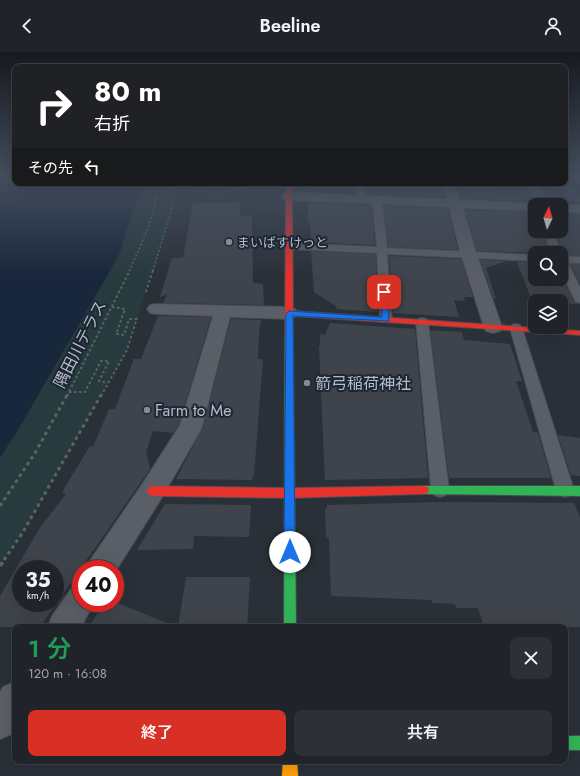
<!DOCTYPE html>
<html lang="ja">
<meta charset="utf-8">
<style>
body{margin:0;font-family:Jost,"Noto Sans JP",sans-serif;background:#2d3036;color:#f1f3f6;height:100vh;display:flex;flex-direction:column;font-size:15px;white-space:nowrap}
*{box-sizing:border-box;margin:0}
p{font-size:13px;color:#a2a4a8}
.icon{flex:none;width:22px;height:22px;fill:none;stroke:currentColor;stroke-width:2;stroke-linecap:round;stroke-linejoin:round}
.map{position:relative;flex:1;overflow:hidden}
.drawer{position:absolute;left:12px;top:572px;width:556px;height:140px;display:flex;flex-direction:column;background:#20242a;border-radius:8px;box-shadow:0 4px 16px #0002,0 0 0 1px #3d4147}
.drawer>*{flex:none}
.hud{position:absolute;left:12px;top:12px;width:556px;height:122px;border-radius:8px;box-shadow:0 4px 16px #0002,0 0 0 1px #3d4147;background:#202124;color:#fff;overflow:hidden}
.needle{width:26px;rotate:5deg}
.controls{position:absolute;left:528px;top:146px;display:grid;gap:8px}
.controls a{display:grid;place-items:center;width:40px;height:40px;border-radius:8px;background:#20242a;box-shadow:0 4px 16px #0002,0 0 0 1px #3d4147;font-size:20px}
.speed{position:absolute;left:12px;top:508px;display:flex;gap:8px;font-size:20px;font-weight:700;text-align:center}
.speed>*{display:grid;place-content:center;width:52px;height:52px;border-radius:50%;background:#20242a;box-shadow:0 4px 16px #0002,0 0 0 1px #3d4147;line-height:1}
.speed small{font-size:10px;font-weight:400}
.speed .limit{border:6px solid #d22;background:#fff;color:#111}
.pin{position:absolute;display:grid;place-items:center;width:34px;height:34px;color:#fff;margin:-17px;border-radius:8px;box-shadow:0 2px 6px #0006}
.me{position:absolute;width:44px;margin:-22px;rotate:0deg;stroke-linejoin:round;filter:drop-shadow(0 0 3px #0008)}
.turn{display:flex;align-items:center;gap:14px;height:84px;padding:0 16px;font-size:18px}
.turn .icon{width:52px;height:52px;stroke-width:2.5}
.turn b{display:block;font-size:28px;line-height:34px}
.then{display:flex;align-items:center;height:38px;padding:0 16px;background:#0003;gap:8px;font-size:15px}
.round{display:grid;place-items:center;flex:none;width:42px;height:42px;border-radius:8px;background:#2d3036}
.head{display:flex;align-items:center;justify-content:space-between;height:68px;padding:0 16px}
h1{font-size:24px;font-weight:600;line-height:30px;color:#1e9e55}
.cta{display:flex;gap:8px;margin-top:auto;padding:8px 16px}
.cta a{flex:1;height:46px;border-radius:8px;background:#d93025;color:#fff;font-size:16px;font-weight:600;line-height:46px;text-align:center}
.cta a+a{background:#2d3036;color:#f1f3f6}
header{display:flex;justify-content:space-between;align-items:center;height:52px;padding:0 16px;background:#20242a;font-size:18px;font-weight:600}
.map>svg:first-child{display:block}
.green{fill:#273a3e}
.water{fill:#19273c}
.building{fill:#3f444c;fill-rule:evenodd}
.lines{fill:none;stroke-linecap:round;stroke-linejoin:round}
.lane-casing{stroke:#484c55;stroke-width:2}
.street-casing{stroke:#484c55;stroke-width:2}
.fast-casing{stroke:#484c55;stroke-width:2}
.slow-casing{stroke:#484c55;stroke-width:2}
.jam-casing{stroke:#484c55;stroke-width:2}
.path-far3{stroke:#5c6268;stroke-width:1.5;stroke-dasharray:2 2;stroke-linecap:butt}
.path-far2{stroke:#5c6268;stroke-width:2;stroke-dasharray:2.5 2.5;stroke-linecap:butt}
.path-far1{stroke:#5c6268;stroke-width:3;stroke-dasharray:3.5 3.5;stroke-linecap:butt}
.path{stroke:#5c6268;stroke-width:3.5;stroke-dasharray:4.5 4.5;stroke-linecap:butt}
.lane{fill:#5a5e66;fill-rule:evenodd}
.street{fill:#5a5e66;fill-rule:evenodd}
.fast{fill:#30b455;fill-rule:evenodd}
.slow{fill:#ff9f0a;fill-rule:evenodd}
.jam{fill:#e5322d;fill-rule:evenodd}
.route{fill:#1a73e8;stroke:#114b97}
.poi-dot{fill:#848b96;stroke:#1d2633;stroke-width:1.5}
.labels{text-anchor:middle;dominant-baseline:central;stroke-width:4;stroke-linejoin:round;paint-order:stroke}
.far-poi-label{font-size:13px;fill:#b4bcc9;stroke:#1d2633;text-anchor:start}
.street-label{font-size:16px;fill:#b4bcc9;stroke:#1d2633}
.poi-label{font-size:16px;fill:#b4bcc9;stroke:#1d2633;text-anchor:start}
</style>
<header><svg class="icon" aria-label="back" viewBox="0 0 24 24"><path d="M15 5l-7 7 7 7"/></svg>Beeline<svg class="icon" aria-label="person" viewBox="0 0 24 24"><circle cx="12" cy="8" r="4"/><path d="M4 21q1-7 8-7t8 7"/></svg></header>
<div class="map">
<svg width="580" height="724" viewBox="0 0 580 724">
<rect width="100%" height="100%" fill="#2a3038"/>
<path class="green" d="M 141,131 L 176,131 L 176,133 L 170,163 L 159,200 L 127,298 L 23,480 L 0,514 L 0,405 L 15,383 L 119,203 L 140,137 Z"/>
<path class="water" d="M 0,124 L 15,124 L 15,131 L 141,131 L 140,137 L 119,203 L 15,383 L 0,405 Z"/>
<path class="building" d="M 308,131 L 356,131 L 356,141 L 308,139 Z
M 367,131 L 442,131 L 445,145 L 367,142 Z
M 457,131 L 472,131 L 474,134 L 526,136 L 533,149 L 461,147 Z
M 544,133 L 573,134 L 580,144 L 580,152 L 561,150 L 551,153 L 542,136 L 546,136 Z
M 241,150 L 240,164 L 252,163 L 253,231 L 263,232 L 264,253 L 163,251 L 167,242 L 160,245 L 172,206 L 183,206 L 193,151 Z
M 308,150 L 371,153 L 375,193 L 311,190 L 310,170 L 308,170 Z
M 384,154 L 448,156 L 458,198 L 388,195 Z
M 465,158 L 535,160 L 535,179 L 541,179 L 550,201 L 477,199 Z
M 561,162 L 580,162 L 580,204 L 563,203 L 563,200 L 554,179 L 561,179 Z
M 311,199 L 376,202 L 378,260 L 336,257 L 337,255 L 314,240 Z
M 389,204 L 461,207 L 473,245 L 464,245 L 465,249 L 454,248 L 459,265 L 393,261 Z
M 480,208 L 506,209 L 486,216 L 496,247 L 494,247 Z
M 517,210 L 535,210 L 535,227 L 561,227 L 561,223 L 573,248 L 577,252 L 561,251 L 561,249 L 532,249 Z
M 570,212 L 580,212 L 580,232 Z
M 158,264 L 211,265 L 179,372 L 173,381 L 153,379 L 146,400 L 150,417 L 40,575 L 0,575 L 0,544 L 39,477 L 66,442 L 62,440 L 90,394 L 93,395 L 109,357 L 115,357 L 134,307 L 141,307 ZM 21,517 L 55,517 L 55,551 L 21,551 Z
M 231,267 L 261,268 L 259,281 L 258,307 L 263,307 L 254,423 L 253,423 L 252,428 L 176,427 L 203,375 Z
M 330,271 L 415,277 L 428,426 L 325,428 L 319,294 L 320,294 L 320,282 L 325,283 Z
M 430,278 L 462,280 L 464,288 L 510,292 L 522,329 L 516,329 L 533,380 L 538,381 L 551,426 L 449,426 Z
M 558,383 L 580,386 L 580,424 L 571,423 Z
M 440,450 L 574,451 L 580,465 L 580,575 L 484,575 L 478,556 L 456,556 L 455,552 L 432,551 L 432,548 L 331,544 L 329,486 L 326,485 L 325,457 L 327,457 L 327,453 Z
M 165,452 L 251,453 L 249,485 L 194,484 L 193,497 L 137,498 Z
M 186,525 L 250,525 L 247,575 L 178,575 Z
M 115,550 L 174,574 L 173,575 L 89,575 L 102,554 Z"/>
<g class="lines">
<g class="lane-casing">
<path id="lane" d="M 358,131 L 366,131 L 365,149 L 362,150 L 357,147 Z
M 377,145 L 382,148 L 387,196 L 535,203 L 535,209 L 387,202 L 392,267 L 390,270 L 382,270 L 380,267 L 377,201 L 290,197 L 285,194 L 290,191 L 377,195 L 372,148 Z
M 542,179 L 552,179 L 562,201 L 561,203 L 561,201 L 552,201 Z
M 561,204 L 580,205 L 580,211 L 568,211 L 580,235 L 580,251 L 576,250 L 574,247 L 561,219 Z
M 422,266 L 426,267 L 428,270 L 449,438 L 446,443 L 440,445 L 434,443 L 431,438 L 416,270 L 418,267 Z
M 516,272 L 520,273 L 522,276 L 574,438 L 571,443 L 565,445 L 559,443 L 556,438 L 510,276 L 512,273 Z"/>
</g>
<g class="street-casing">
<path id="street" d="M 443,131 L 455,131 L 460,148 L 535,151 L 525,131 L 537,131 L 550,153 L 535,153 L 535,159 L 463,156 L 477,203 L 502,275 L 500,279 L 493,281 L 486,279 L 484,275 L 461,203 L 449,155 L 289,148 L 284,147 L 282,144 L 284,141 L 289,140 L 447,147 Z
M 561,152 L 580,153 L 580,161 L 561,160 L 561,153 L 557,153 Z
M 156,252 L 289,255 L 295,257 L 298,261 L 295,265 L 289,267 L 230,265 L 202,375 L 199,381 L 161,447 L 115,520 L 115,517 L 87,517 L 91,507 L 143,431 L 180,373 L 213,264 L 156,262 L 150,261 L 147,257 L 150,253 Z
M 81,532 L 81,551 L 94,551 L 81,575 L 48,575 L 52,564 L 71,537 Z
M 15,630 L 15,678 L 12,682 L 0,687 L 0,640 L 3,635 Z"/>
</g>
<g class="fast-casing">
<path id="fast" d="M 289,281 L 293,284 L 296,575 L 284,575 L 285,284 Z
M 424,434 L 580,434 L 580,444 L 424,442 L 420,441 L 419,438 L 420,435 Z
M 565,684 L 580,684 L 580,698 L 565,698 Z"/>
</g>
<g class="slow-casing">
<path id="slow" d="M 283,709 L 297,709 L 298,724 L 282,724 Z"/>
</g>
<g class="jam-casing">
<path id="jam" d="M 286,131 L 292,131 L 293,259 L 580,279 L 580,283 L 293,264 L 293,284 L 292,286 L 286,286 L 285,284 Z
M 152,434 L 289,436 L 424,434 L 428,435 L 429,438 L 428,441 L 424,442 L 289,446 L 152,444 L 148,442 L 147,439 L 148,436 Z"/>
</g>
<path class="path-far3" d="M 176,133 L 196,134 L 198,140 L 222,141 L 234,137 L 247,136
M 196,134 L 231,135 L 232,138
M 129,219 C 142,191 156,162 158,131
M 153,219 L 170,163 L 176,131"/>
<path class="path-far2" d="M 146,240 L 153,218
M 112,255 L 125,257 L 116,282 L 124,283 L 129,267 L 137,267
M 69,340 L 85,340 L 101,309 L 109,309 L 99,329 L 108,331
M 67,344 L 130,218
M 101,344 L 127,298 L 137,266"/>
<path class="path-far1" d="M 0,454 L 35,401 L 67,343
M 4,508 L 23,480 L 101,343"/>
<path class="path" d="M 0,514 L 5,507"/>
<use href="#lane" class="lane"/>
<use href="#street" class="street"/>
<use href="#fast" class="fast"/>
<use href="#slow" class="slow"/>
<use href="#jam" class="jam"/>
</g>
<linearGradient id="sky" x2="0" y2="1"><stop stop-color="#171a1f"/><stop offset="0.55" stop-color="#444e5e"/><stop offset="1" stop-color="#444e5e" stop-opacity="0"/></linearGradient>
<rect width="580" height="225" fill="url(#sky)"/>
<path class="route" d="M 384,238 L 388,240 L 389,269 L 293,264 L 295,500 L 294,504 L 290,506 L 285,504 L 284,500 L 286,262 L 289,259 L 382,265 L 381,240 Z"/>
<g class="poi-dot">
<circle cx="229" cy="190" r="4"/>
<circle cx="307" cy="331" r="4"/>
<circle cx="147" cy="358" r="4"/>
</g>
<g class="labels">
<g class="far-poi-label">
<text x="237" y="190">まいばすけっと</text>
</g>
<g class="street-label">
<text transform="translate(80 292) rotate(-63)">隅田川テラス</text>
</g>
<g class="poi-label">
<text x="315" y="331">箭弓稲荷神社</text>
<text x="155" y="358">Farm to Me</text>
</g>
</g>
</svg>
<div class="controls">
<a><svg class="needle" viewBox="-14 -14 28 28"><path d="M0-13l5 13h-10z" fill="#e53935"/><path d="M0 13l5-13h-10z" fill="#a2a4a8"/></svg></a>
<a><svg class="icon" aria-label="search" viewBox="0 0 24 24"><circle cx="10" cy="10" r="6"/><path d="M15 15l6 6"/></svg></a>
<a><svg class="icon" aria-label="layers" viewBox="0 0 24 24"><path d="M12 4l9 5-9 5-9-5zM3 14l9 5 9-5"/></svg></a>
</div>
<div class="speed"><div>35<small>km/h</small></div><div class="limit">40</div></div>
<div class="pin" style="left:384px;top:240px;background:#d93025"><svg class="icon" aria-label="arrive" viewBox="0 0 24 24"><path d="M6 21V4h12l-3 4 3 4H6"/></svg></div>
<svg class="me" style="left:290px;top:500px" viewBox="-20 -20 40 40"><circle r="19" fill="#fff"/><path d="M0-13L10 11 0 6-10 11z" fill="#1a73e8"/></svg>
<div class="hud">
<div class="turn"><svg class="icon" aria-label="right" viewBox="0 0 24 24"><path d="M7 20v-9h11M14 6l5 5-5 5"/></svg><div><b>80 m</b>右折</div></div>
<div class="then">その先<svg class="icon" aria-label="left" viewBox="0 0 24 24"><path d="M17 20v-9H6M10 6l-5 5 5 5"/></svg></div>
</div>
<section class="drawer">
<div class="head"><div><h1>1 分</h1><p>120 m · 16:08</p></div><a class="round"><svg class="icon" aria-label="close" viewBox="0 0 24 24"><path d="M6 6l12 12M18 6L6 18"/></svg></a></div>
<div class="cta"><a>終了</a><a>共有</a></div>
</section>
</div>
